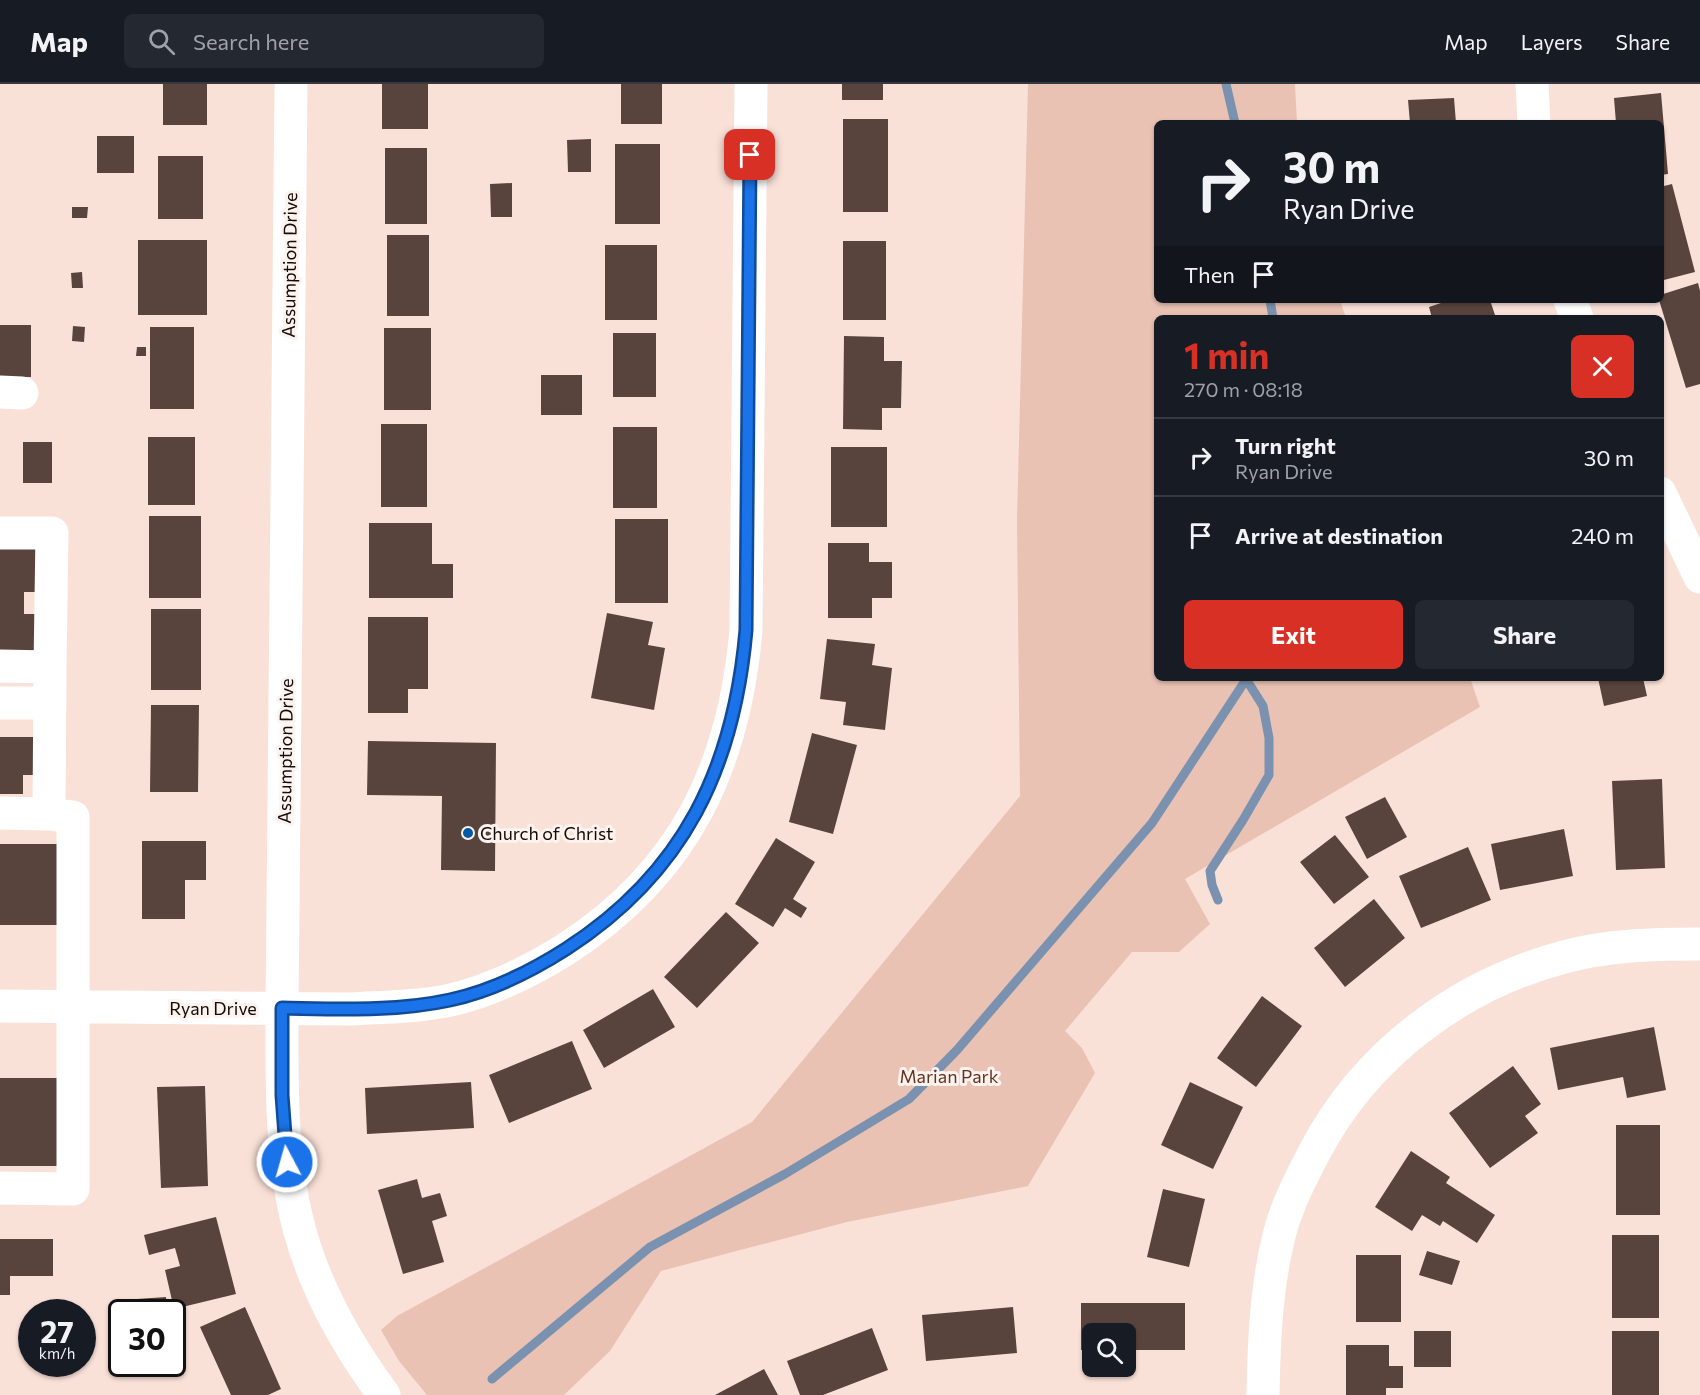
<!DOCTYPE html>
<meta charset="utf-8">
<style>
body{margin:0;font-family:Commissioner,sans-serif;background:#242831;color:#f1f3f6;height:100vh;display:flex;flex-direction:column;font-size:22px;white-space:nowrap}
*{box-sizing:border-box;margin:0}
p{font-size:20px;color:#9ea1a6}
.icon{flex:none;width:33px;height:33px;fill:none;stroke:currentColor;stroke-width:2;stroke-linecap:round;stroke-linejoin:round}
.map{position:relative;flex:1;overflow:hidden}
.drawer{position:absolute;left:1154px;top:231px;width:510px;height:366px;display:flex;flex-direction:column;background:#171b24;border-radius:9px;box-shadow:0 2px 4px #0004}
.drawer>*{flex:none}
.banner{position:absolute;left:1154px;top:36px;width:510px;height:183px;border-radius:9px;box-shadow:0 2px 4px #0004;background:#171b24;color:#f1f3f6;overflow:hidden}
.tools{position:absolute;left:1082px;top:1239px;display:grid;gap:12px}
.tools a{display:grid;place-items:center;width:54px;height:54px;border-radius:9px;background:#171b24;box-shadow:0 2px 4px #0004;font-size:30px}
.speed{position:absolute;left:18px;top:1215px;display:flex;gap:12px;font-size:30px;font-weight:700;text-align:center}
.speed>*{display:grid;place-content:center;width:78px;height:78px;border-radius:50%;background:#171b24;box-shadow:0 2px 4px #0004;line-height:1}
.speed small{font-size:15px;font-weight:400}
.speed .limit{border:3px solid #111;border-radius:9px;background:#fff;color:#111}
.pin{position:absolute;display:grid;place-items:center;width:51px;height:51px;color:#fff;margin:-26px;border-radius:12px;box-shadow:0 3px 9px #0006}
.me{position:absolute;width:66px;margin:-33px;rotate:354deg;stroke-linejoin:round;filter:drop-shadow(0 0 4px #0008)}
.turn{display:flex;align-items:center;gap:21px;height:126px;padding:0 30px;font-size:27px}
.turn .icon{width:78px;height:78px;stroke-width:2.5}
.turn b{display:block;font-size:42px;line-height:51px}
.then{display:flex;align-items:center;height:57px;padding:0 30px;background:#0003;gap:12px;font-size:22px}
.round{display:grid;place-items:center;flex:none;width:63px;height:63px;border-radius:9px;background:#242831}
.headline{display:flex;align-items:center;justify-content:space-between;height:102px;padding:0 30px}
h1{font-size:36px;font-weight:700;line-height:45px;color:#d93025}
.button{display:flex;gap:12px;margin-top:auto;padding:12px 30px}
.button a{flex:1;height:69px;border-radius:9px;background:#d93025;color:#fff;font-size:24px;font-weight:700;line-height:69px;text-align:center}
.button a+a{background:#242831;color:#f1f3f6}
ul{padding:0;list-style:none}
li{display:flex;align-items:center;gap:18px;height:78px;padding:0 30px;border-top:2px solid #363941}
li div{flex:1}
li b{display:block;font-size:22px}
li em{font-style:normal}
header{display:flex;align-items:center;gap:36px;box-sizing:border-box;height:84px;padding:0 30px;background:#171b24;border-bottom:2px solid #363941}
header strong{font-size:28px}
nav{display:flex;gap:33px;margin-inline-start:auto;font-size:21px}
.search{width:420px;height:54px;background:#242831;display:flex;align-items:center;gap:15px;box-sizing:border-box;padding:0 21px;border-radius:9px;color:#9ea1a6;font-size:22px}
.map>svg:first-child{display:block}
.green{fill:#e9c2b4}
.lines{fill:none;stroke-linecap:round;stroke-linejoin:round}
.stream{stroke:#7a92af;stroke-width:9}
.building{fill:#59443d}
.minor{stroke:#fff;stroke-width:33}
.route-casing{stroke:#114b97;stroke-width:15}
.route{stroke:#1a73e8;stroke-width:10}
.poi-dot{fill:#0059a7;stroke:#fcf2ee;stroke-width:2}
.labels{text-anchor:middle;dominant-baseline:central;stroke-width:6;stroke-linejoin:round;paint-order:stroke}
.street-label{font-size:18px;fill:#130b08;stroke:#fcf2ee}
.poi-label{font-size:18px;fill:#130b08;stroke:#fcf2ee;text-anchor:start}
.park-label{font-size:18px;fill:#65321f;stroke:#fcf2ee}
</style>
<header>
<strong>Map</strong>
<div class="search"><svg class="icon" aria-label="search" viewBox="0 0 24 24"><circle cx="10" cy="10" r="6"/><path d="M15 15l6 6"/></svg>Search here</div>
<nav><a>Map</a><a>Layers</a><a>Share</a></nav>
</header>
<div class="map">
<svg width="1700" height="1311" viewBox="0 0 1700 1311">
<rect width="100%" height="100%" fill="#fae1d8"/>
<path class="green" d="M 1028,0 L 1295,0 L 1297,39 L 1156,39 L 1156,216 L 1340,216 L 1346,234 L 1156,234 L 1156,594 L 1470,594 L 1480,623 L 1185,795 L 1210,840 L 1179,868 L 1132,868 L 1065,947 L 1082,964 L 1095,989 L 1028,1102 L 847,1138 L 661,1187 L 610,1267 L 564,1311 L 427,1311 L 399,1277 L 381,1246 L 397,1232 L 752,1038 L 1020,712 L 1017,436 Z"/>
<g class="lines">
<path class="stream" d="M 1226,0 L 1235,39
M 1270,216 L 1273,234
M 1218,816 L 1212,801 L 1210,787 L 1243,736 L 1269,691 L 1269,654 L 1263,622 L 1246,595
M 492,1295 L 650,1163 L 785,1090 L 909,1015 L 957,966 L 1152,739 L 1247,594"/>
</g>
<path class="building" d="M 163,0 L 207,0 L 207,41 L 163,41 Z
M 382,0 L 428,0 L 428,45 L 382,45 Z
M 621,0 L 662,0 L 662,40 L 621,40 Z
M 842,0 L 883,0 L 883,16 L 842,16 Z
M 1661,9 L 1668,90 L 1660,91 L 1660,39 L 1616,39 L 1614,14 Z
M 1454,14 L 1456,39 L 1410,39 L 1408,16 Z
M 843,35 L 888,35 L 888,128 L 843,128 Z
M 97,52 L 134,52 L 134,89 L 97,89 Z
M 591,55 L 591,88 L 568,88 L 567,56 Z
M 615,60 L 660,60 L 660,140 L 615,140 Z
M 385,64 L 427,64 L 427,140 L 385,140 Z
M 158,72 L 203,72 L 203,135 L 158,135 Z
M 512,99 L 512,133 L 491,133 L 490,100 Z
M 1672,100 L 1695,188 L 1660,197 L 1660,103 Z
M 72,123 L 88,123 L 87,134 L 72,134 Z
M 387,151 L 429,151 L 429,232 L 387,232 Z
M 138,156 L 207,156 L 207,231 L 138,231 Z
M 843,157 L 886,157 L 886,236 L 843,236 Z
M 605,161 L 657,161 L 657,236 L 605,236 Z
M 82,188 L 83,204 L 72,204 L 71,189 Z
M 1698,199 L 1700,207 L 1700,300 L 1686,304 L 1659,216 L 1660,211 Z
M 1450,216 L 1490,216 L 1496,234 L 1432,234 L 1429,223 Z
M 0,241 L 31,241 L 31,293 L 0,293 Z
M 73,242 L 85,243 L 84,258 L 72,257 Z
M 150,243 L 194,243 L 194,325 L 150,325 Z
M 384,244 L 431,244 L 431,326 L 384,326 Z
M 613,249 L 656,249 L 656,313 L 613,313 Z
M 844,252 L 884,253 L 884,277 L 902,277 L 901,324 L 882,324 L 882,346 L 843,345 Z
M 137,263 L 146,263 L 146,272 L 136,272 Z
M 541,291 L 582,291 L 582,331 L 541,331 Z
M 381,340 L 427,340 L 427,423 L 381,423 Z
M 613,343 L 657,343 L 657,424 L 613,424 Z
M 148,353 L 195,353 L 195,421 L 148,421 Z
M 23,358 L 52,358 L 52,399 L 23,399 Z
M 831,363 L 887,363 L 887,443 L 831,443 Z
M 149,432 L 201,432 L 201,514 L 149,514 Z
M 615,435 L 668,435 L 668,519 L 615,519 Z
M 369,439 L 432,439 L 432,480 L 453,480 L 453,514 L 369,514 Z
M 828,459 L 869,459 L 869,478 L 892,478 L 892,514 L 872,514 L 872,534 L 828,534 Z
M 0,464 L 44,465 L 44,508 L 24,508 L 24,530 L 43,530 L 43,575 L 0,574 Z
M 151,525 L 201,525 L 201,606 L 151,606 Z
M 607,529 L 653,538 L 648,561 L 665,564 L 654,626 L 591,614 Z
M 368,533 L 428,533 L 428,605 L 408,605 L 408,629 L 368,629 Z
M 827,555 L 875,560 L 872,581 L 892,584 L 885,646 L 843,641 L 846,618 L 820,615 Z
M 1598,594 L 1643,594 L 1647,612 L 1604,622 Z
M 151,621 L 199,621 L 198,708 L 150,708 Z
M 812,649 L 857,661 L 833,750 L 789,738 Z
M 0,653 L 46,653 L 46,691 L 23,691 L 23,710 L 0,710 Z
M 368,657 L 496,659 L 495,787 L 441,786 L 442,712 L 367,711 Z
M 1662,695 L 1665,784 L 1616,786 L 1612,697 Z
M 1385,713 L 1407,753 L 1367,775 L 1345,733 Z
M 1564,745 L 1573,792 L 1500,806 L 1491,760 Z
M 1335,751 L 1369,793 L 1334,820 L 1300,778 Z
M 776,754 L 815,778 L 793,815 L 807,824 L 801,834 L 785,824 L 773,843 L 735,820 Z
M 142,757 L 206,757 L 206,796 L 185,796 L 185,835 L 142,835 Z
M 0,760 L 64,760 L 64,841 L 0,841 Z
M 1468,763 L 1491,816 L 1421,844 L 1399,792 Z
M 1374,815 L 1405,854 L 1345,903 L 1314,864 Z
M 726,828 L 759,859 L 697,924 L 664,893 Z
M 653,905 L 675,943 L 604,984 L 583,946 Z
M 1262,912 L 1302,942 L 1256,1003 L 1217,974 Z
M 1654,943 L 1666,1006 L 1627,1014 L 1623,993 L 1558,1006 L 1550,964 Z
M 572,957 L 592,1005 L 509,1039 L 489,991 Z
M 1513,982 L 1541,1020 L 1525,1032 L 1538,1049 L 1490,1084 L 1449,1029 Z
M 0,994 L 62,994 L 62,1082 L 0,1082 Z
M 471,998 L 474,1044 L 367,1050 L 365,1004 Z
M 1190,998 L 1243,1023 L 1213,1085 L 1161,1061 Z
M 205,1002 L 208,1102 L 161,1104 L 157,1003 Z
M 1616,1041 L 1660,1041 L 1660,1131 L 1616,1131 Z
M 1411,1067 L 1450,1093 L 1446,1099 L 1495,1131 L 1477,1159 L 1443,1137 L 1440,1142 L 1422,1131 L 1412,1147 L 1375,1123 Z
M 417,1095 L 422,1114 L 440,1109 L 447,1132 L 432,1137 L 444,1178 L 403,1190 L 378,1106 Z
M 1163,1105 L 1205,1115 L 1189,1183 L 1147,1173 Z
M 216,1133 L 236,1210 L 174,1225 L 165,1186 L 180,1182 L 175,1164 L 149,1171 L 144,1151 Z
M 1612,1151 L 1659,1151 L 1659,1234 L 1612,1234 Z
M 0,1155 L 53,1155 L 53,1192 L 10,1192 L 10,1211 L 0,1211 Z
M 1427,1167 L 1460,1177 L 1452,1201 L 1419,1191 Z
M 1356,1171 L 1401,1171 L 1401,1238 L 1356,1238 Z
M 166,1213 L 167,1228 L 138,1228 L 137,1215 Z
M 1081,1219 L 1185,1219 L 1185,1266 L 1125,1266 L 1125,1250 L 1092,1250 L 1092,1266 L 1081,1266 Z
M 245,1223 L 281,1305 L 268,1311 L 231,1311 L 200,1243 Z
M 1013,1223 L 1017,1269 L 926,1277 L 922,1231 Z
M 872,1244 L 888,1286 L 823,1311 L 800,1311 L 787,1277 Z
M 1414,1247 L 1451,1247 L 1451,1283 L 1414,1283 Z
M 1612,1247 L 1659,1247 L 1659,1311 L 1612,1311 Z
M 1346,1261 L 1389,1261 L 1389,1282 L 1403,1282 L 1403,1304 L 1386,1304 L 1386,1311 L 1346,1311 Z
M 764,1285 L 778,1311 L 715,1311 Z"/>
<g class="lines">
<path class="minor" d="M 291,0 L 282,924 C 282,998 280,1072 299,1144 C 315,1204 347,1261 384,1311
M 1532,0 L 1534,39
M 1570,216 L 1577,234
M 0,308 L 22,309
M 1660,409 L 1700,493
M 0,449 L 52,449 L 50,583 L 0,582
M 0,619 L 50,619
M 0,729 L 49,730 L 73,733 L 73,1105 L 0,1104
M 49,730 L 50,583
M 0,922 L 352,925 C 384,923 419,923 451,916 C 492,906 531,887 566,865 C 685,788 734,683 746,546 L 751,0
M 1263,1311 C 1264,1256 1266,1202 1280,1148 C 1287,1121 1301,1094 1314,1069 C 1365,971 1458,901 1564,873 C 1608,861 1655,860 1700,860"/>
</g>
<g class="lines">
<g class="route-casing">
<path id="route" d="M 287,1078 L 282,1011 L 282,924 C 338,925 395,928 450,916 C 491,907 530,888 566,865 C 684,789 734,684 746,546 L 750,71"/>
</g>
<use href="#route" class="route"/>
</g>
<circle class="poi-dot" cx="468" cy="749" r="6"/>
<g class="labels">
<g class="street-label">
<text transform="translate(289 181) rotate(-89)">Assumption Drive</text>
<text transform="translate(285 667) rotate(-89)">Assumption Drive</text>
<text x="213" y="924">Ryan Drive</text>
</g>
<g class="poi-label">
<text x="480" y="749">Church of Christ</text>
</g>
<g class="park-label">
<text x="949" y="992">Marian Park</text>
</g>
</g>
</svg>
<div class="tools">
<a><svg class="icon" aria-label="search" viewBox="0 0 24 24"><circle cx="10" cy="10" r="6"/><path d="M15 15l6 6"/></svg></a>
</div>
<div class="speed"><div>27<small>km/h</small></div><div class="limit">30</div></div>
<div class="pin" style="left:750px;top:71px;background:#d93025"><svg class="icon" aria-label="arrive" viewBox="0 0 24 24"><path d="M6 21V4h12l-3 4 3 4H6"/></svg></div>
<svg class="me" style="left:287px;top:1078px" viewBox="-20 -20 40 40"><circle r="17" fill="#1a73e8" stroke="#fff" stroke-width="3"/><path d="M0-11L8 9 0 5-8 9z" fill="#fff"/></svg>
<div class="banner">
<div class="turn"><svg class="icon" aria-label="right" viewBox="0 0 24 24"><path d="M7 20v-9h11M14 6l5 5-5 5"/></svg><div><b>30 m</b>Ryan Drive</div></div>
<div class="then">Then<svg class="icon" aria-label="arrive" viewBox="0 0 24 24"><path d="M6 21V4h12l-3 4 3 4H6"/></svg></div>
</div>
<section class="drawer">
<div class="headline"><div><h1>1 min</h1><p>270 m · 08:18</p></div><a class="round" style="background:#d93025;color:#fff"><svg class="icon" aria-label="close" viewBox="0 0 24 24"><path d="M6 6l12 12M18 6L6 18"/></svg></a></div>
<ul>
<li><svg class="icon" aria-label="right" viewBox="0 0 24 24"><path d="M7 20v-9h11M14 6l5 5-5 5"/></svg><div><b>Turn right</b><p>Ryan Drive</p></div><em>30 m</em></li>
<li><svg class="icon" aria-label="arrive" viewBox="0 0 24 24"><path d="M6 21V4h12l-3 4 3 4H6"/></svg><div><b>Arrive at destination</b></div><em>240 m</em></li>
</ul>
<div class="button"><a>Exit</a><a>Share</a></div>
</section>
</div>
